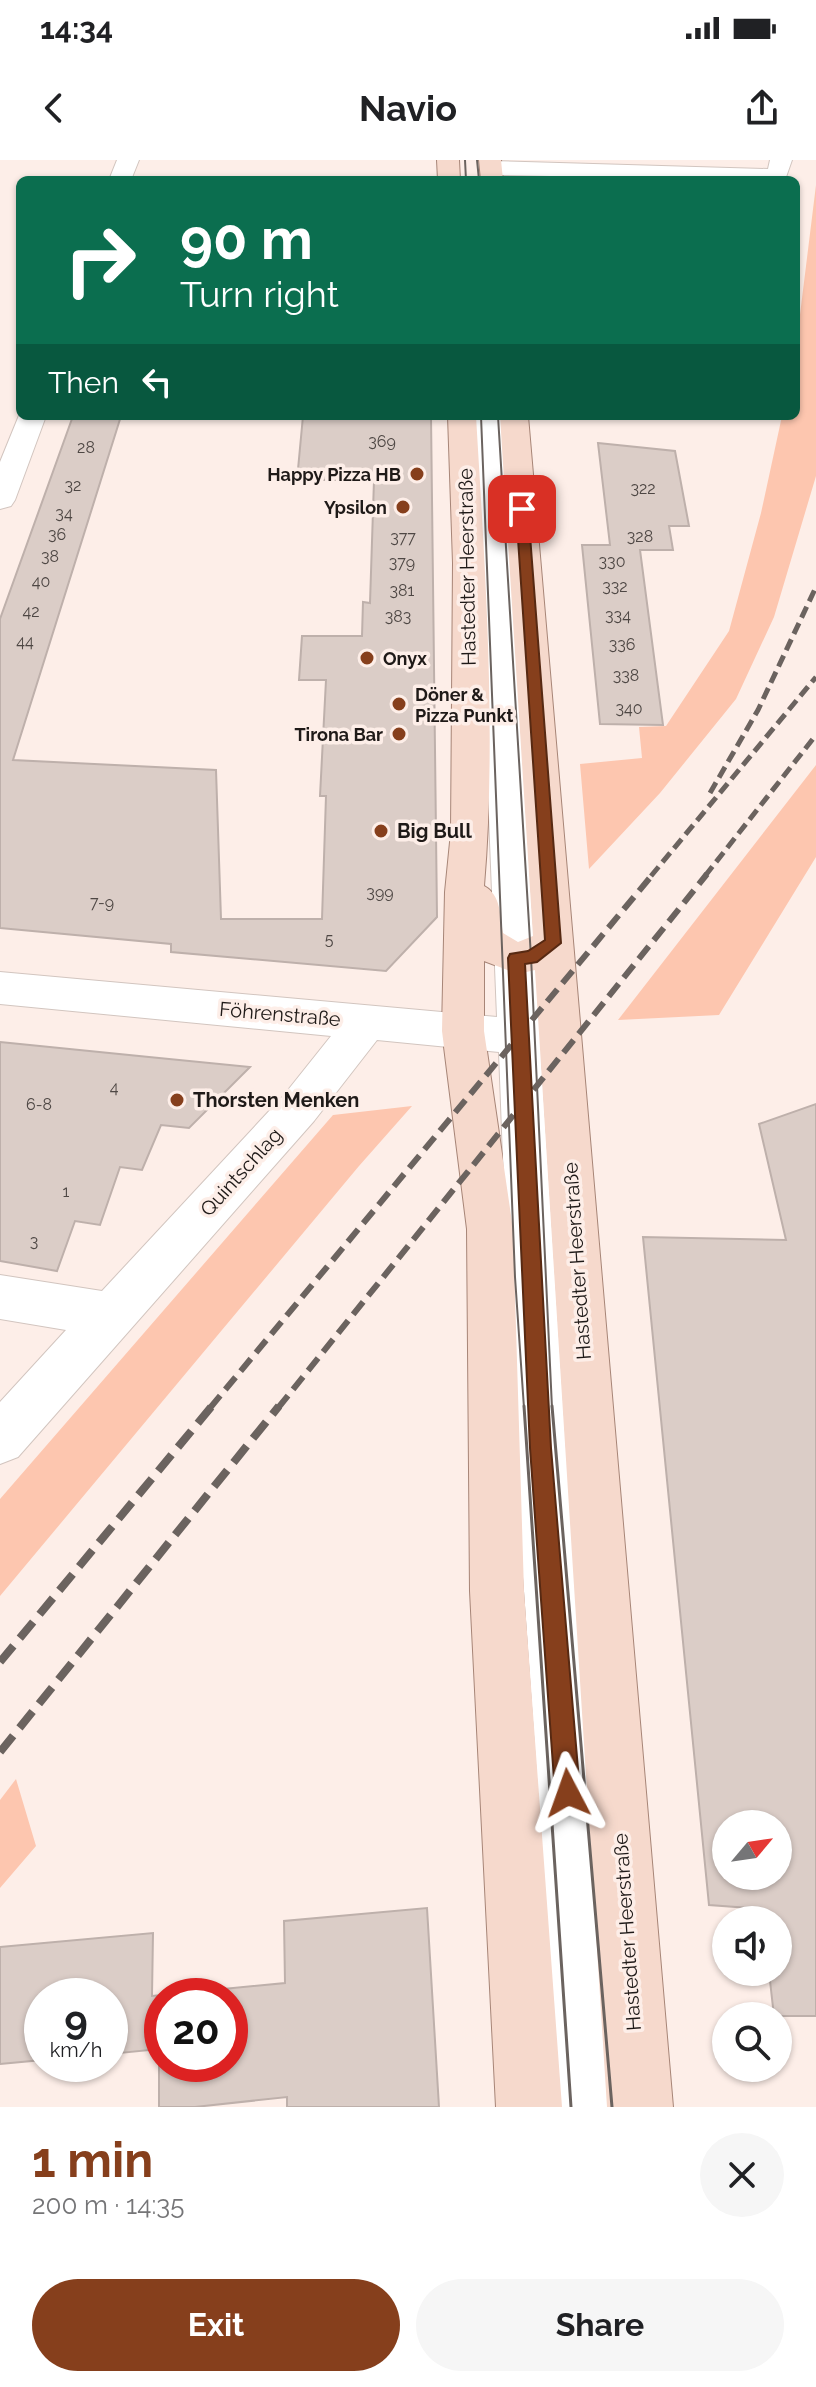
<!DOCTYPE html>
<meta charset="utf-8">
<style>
body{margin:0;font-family:Raleway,sans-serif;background:#f6f6f6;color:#202124;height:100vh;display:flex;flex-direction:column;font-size:30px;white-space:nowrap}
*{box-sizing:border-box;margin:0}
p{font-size:26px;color:#757577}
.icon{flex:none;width:44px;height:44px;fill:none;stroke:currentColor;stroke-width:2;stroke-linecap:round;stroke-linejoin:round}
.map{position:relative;height:1947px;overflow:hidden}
.drawer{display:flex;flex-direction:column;background:#fff;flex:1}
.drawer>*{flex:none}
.guide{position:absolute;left:16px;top:16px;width:784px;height:244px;border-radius:12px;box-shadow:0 2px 6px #0004;background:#0b6e4f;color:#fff;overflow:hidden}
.needle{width:52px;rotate:61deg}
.controls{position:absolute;left:712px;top:1650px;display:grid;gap:16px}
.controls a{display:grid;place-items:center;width:80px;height:80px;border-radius:50%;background:#fff;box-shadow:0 2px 6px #0004;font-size:40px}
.speed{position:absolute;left:24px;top:1818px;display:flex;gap:16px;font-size:40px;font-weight:700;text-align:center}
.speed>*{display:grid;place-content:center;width:104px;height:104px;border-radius:50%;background:#fff;box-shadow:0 2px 6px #0004;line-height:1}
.speed small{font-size:20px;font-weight:400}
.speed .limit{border:12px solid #d22;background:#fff;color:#111}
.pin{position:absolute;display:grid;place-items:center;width:68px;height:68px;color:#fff;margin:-34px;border-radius:16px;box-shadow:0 4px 12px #0006}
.me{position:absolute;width:88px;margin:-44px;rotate:356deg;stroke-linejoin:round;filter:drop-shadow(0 0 6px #0008)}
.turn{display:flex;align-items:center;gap:28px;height:168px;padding:0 32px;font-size:36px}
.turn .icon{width:104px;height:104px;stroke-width:2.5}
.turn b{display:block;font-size:56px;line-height:68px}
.then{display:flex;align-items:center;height:76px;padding:0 32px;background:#0003;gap:16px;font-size:30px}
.round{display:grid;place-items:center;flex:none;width:84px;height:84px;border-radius:42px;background:#f6f6f6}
.summary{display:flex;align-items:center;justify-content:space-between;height:136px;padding:0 32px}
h1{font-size:48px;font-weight:700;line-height:60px;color:#863f1c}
.button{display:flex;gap:16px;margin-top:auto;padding:16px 32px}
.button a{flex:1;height:92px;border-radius:48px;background:#863f1c;color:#fff;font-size:32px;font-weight:700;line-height:92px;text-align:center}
.button a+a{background:#f6f6f6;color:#202124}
.status{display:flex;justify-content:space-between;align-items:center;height:56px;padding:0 40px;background:#fff;direction:ltr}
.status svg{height:22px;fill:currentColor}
header{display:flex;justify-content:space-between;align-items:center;height:104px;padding:0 32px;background:#fff;font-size:36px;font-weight:700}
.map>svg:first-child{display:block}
.green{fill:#fdc6af}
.building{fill:#dbcdc7;stroke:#beb0ab;stroke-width:2;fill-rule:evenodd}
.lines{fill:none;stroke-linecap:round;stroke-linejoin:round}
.minor-casing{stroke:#d2c5bf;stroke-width:2}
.major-casing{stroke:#a78577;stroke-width:2}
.minor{fill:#fff;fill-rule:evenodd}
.major{fill:#f6d9cc;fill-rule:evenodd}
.tram-far1{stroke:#6b635f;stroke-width:2}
.tram{stroke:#6b635f;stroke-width:3}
.rail-far2{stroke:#6b635f;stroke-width:5;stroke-dasharray:12 6;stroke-linecap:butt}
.rail-far1{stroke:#6b635f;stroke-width:6;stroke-dasharray:16 8;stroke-linecap:butt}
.rail{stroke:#6b635f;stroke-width:8;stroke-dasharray:21 10;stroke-linecap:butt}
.route{fill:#863f1c;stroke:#572912;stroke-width:2}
.poi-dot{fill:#863f1c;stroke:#fdeee8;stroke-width:3}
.labels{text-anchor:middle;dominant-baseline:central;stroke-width:7;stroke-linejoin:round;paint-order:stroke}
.number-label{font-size:16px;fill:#4e4744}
.far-poi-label{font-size:18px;font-weight:bold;fill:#1f1a18;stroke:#fdeee8;text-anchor:end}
.street-label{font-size:20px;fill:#1f1a18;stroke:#fdeee8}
.poi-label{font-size:20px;font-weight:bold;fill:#1f1a18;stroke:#fdeee8;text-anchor:start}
</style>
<div class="status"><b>14:34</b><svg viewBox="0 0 49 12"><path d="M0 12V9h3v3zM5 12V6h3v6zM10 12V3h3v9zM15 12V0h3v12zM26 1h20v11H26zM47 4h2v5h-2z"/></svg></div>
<header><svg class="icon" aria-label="back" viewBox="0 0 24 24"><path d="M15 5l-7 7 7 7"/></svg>Navio<svg class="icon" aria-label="share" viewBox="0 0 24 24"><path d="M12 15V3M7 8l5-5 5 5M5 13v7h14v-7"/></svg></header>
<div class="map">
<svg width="816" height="1947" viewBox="0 0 816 1947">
<rect width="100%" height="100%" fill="#fdeee8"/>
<path class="green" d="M 816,25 L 816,316 L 774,457 L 736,539 L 660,633 L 589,709 L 580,604 L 642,598 L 639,567 L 666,566 L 729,471 L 761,353 L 782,256 L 796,256 L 796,187 Z
M 816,605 L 816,697 L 719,855 L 618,860 Z
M 412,946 L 359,1006 L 0,1436 L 0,1339 L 333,955 Z
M 16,1619 L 36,1686 L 0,1728 L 0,1640 Z"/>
<path class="building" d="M 73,256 L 121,256 L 13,600 L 216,610 L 221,759 L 322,759 L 326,636 L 320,636 L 326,520 L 299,520 L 302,476 L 362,476 L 363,442 L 370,443 L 374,320 L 297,320 L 303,256 L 431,256 L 437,757 L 386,811 L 171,792 L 171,784 L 0,768 L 0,459 Z
M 598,283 L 675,291 L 689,366 L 669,366 L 673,390 L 640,390 L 663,565 L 600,564 L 582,385 L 610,385 Z
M 0,882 L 149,897 L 250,907 L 189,968 L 161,965 L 142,1010 L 120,1007 L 100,1065 L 75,1061 L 57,1111 L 0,1101 Z
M 816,944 L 816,1856 L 774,1856 L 769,1812 L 778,1812 L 778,1760 L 764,1760 L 763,1749 L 709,1745 L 643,1077 L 786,1080 L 759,964 ZM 726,1664 L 778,1664 L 778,1716 L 726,1716 Z
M 427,1748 L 439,1947 L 287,1947 L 287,1937 L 195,1947 L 159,1947 L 159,1889 L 110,1894 L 110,1836 L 42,1836 L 42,1900 L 0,1904 L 0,1787 L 153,1773 L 152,1836 L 285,1823 L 284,1761 ZM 162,1836 L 230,1836 L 230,1904 L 162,1904 Z"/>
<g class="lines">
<g class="minor-casing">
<path id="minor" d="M 117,0 L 139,0 L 131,20 L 109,20 Z
M 770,0 L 792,0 L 785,20 L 491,15 L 480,8 L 491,1 L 768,9 Z
M 20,253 L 20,256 L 46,256 L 15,340 L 11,346 L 0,349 L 0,302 Z
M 473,256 L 501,256 L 539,861 L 562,867 L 568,879 L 562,891 L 541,896 L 566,1288 L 626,1947 L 560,1947 L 514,1288 L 499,892 L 377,880 L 314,961 L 18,1297 L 0,1304 L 0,1242 L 66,1170 L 0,1159 L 0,1115 L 102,1131 L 284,935 L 331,876 L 0,844 L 0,812 L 497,857 Z"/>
</g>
<g class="major-casing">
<path id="major" d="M 437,0 L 459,0 L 460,20 L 438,20 Z
M 479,0 L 501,0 L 503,20 L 481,20 Z
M 448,256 L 476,256 C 485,408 497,575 484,726 C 501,735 500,755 503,773 L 518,782 L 533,776 L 500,256 L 528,256 L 673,1947 L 607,1947 L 535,810 L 518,814 L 484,801 L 484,871 L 513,1069 L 524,1431 L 562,1947 L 496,1947 L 470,1431 L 467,1069 L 442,871 L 445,732 L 451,672 L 453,403 Z"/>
</g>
<use href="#minor" class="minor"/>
<use href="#major" class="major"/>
<path class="tram-far1" d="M 465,0 L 466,20
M 477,0 L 479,20
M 481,256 L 515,1117 L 524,1248
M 498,256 L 531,797 L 552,1248"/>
<path class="tram" d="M 524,1246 L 571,1947
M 552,1246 L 612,1947"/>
<path class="rail-far2" d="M 710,633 L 758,550 L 816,427
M 651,716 L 816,517
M 705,716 L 816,575"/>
<path class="rail-far1" d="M 210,1248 L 653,714
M 278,1248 L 707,714"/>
<path class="rail" d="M 0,1502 L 212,1246
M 0,1592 L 279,1246"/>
</g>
<path class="route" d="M 522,345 L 528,349 L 561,783 L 537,802 L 525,804 L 551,1288 L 580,1633 L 576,1642 L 568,1645 L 559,1642 L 555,1633 L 530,1288 L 508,798 L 510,794 L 528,791 L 545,780 L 516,349 Z"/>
<g class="poi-dot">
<circle cx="417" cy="314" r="8"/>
<circle cx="403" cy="347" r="8"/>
<circle cx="367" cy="498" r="8"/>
<circle cx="399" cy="544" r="8"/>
<circle cx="399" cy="574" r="8"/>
<circle cx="381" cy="671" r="8"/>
<circle cx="177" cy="940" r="8"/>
</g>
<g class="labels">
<g class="number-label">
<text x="382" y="281">369</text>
<text x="86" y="287">28</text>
<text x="73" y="325">32</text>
<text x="643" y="328">322</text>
<text x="64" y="353">34</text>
<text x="57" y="374">36</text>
<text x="640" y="376">328</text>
<text x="403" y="377">377</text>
<text x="50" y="396">38</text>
<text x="612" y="401">330</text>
<text x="402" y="402">379</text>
<text x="41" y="421">40</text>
<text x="615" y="426">332</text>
<text x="402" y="430">381</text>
<text x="31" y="451">42</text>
<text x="618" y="455">334</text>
<text x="398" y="456">383</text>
<text x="25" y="481">44</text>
<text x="622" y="484">336</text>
<text x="626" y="515">338</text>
<text x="629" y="548">340</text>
<text x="380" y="732">399</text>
<text x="102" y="742">7-9</text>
<text x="329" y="779">5</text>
<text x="114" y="927">4</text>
<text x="39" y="944">6-8</text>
<text x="66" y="1031">1</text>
<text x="34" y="1081">3</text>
</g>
<g class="far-poi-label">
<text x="401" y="314">Happy Pizza HB</text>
<text x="387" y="347">Ypsilon</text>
<text x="383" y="498" text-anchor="start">Onyx</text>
<text x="415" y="534" text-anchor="start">Döner &amp;<tspan x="415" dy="21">Pizza Punkt</tspan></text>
<text x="383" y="574">Tirona Bar</text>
</g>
<g class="street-label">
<text transform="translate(467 407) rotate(-91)">Hastedter Heerstraße</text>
<text transform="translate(280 854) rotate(5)">Föhrenstraße</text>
<text transform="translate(241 1012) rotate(-48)">Quintschlag</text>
<text transform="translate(577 1101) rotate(-94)">Hastedter Heerstraße</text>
<text transform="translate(627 1772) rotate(-94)">Hastedter Heerstraße</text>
</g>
<g class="poi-label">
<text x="397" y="671">Big Bull</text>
<text x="193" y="940">Thorsten Menken</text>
</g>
</g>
</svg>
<div class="controls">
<a><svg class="needle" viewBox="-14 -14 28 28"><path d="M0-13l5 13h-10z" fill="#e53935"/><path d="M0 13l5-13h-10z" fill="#757577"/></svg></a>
<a><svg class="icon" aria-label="sound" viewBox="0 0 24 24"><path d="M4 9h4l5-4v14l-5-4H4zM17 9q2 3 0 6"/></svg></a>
<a><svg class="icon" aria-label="search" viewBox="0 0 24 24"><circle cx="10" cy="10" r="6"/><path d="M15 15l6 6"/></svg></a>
</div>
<div class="speed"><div>9<small>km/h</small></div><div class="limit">20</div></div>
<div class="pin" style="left:522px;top:349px;background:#d93025"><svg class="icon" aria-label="arrive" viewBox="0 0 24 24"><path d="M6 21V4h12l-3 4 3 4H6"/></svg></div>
<svg class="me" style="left:568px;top:1633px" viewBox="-20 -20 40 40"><path d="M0-17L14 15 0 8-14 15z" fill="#863f1c" stroke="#fff" stroke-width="4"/></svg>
<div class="guide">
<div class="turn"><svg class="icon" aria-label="right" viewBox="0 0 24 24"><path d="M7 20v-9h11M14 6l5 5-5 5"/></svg><div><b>90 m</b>Turn right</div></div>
<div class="then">Then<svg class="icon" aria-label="left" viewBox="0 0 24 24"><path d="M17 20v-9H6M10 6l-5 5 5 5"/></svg></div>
</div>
</div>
<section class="drawer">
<div class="summary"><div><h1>1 min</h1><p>200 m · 14:35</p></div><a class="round"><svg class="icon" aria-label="close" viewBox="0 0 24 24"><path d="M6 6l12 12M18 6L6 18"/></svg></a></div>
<div class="button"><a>Exit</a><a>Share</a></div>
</section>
